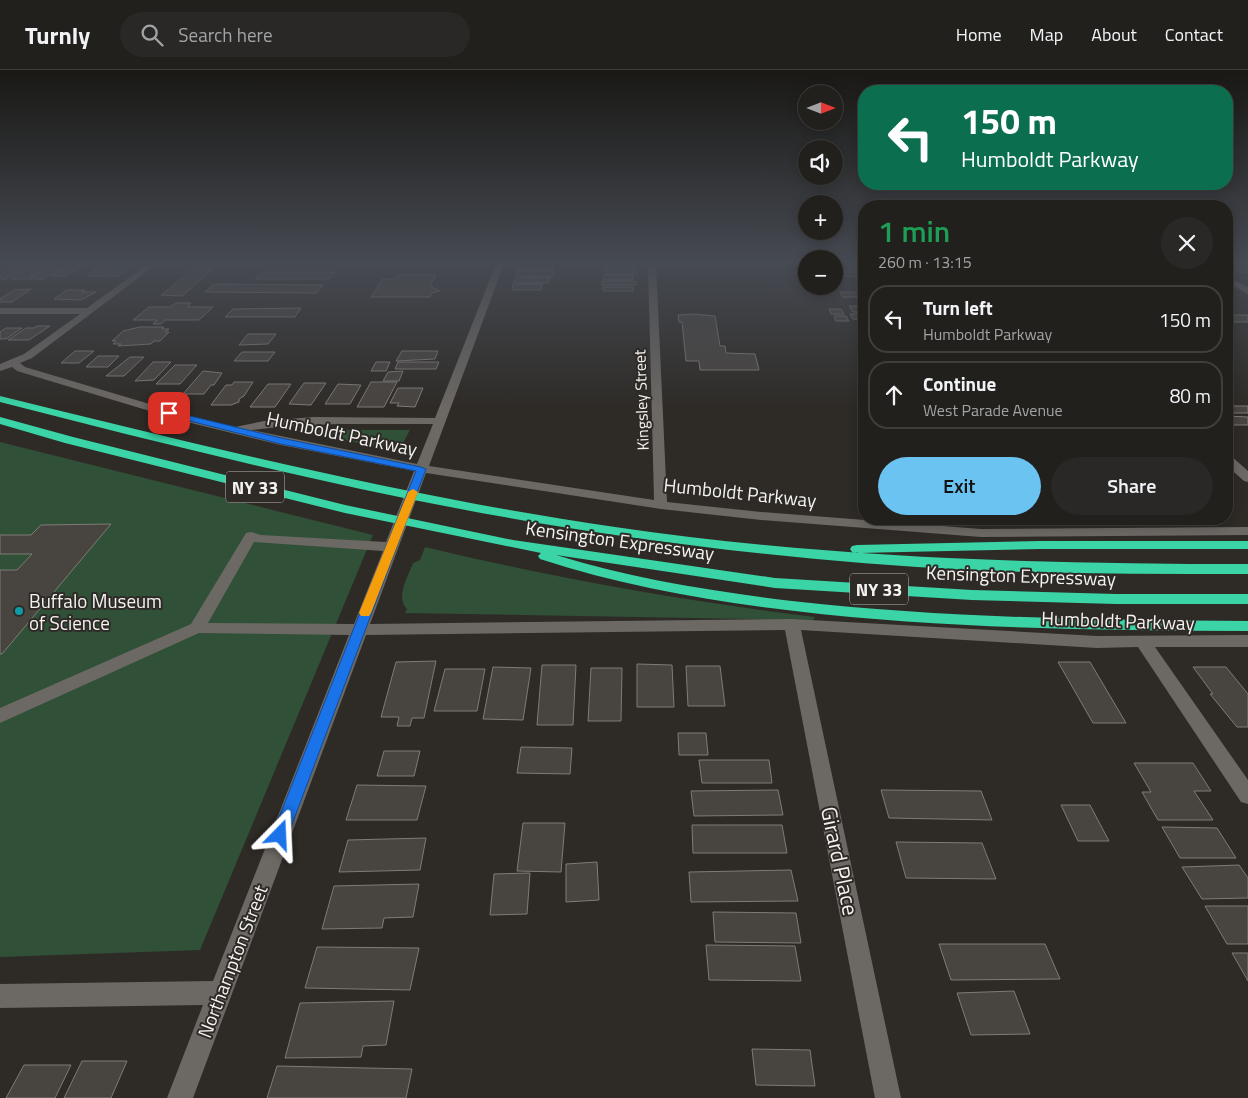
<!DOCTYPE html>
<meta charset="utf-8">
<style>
body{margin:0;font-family:"Titillium Web",sans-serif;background:#2a2826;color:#f1f3f6;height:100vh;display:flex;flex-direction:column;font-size:19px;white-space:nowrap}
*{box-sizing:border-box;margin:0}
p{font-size:16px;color:#a2a3a4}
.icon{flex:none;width:28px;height:28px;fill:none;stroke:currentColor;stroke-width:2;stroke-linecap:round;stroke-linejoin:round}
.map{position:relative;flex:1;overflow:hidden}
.side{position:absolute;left:858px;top:130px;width:375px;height:325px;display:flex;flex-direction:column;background:#22201d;border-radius:20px;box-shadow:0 2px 12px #0003,0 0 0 1px #3f3e3b}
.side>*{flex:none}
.top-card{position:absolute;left:858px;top:15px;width:375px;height:105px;border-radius:20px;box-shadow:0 2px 12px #0003,0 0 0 1px #3f3e3b;background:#0b6e4f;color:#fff;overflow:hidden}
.needle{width:32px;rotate:90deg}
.buttons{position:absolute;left:798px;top:15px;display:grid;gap:10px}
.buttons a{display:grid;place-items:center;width:45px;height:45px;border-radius:50%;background:#22201d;box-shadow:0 2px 12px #0003,0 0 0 1px #3f3e3b;font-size:25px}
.pin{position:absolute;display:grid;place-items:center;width:42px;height:42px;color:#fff;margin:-21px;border-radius:10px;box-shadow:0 2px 8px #0006}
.me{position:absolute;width:55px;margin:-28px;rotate:21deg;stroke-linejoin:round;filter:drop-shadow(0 0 4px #0008)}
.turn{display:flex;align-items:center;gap:18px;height:105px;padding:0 20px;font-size:22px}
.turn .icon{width:65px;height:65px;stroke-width:2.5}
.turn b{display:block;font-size:35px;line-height:42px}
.round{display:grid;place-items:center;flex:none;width:52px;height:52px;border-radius:26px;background:#2a2826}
.headline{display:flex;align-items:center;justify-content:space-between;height:85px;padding:0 20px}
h1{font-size:30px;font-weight:600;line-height:38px;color:#1e9e55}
.primary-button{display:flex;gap:10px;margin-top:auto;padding:10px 20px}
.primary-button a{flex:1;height:58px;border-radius:30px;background:#6bc3f2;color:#111;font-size:20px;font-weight:600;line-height:58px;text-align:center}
.primary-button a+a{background:#2a2826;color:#f1f3f6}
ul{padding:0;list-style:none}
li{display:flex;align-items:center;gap:15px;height:68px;margin:0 10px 8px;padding:0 10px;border:2px solid #3f3e3b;border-radius:20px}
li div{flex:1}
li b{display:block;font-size:19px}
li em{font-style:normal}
header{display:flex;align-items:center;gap:30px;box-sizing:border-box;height:70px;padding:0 25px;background:#22201d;border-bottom:1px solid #3f3e3b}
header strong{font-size:24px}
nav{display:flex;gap:28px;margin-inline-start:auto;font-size:18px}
.search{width:350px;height:45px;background:#2a2826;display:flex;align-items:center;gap:12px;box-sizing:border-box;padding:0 18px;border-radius:28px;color:#a2a3a4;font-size:19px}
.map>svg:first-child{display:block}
.green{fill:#305037}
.building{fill:#484440;stroke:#7f7b77}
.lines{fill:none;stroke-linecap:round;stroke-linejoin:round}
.minor{fill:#6c6864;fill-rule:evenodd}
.highway{fill:#3ad4a6;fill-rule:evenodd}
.route{fill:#1a73e8;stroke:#114b97}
.slow{fill:#f59e0b}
.culture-dot{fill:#0f9aa8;stroke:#2e2b27;stroke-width:2}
.labels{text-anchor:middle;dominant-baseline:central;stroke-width:4;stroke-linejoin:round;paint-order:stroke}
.far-street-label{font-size:16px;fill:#f5f3f1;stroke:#2e2b27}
.shield{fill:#2e2b27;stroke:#b9b7b4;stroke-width:1}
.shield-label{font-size:18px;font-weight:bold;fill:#f5f3f1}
.street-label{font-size:19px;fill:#f5f3f1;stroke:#2e2b27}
.poi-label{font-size:19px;fill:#f5f3f1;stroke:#2e2b27;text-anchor:start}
.near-street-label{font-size:22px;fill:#f5f3f1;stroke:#2e2b27}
</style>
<header>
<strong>Turnly</strong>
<div class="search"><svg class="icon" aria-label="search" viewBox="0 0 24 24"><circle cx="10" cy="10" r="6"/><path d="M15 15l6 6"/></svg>Search here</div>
<nav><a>Home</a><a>Map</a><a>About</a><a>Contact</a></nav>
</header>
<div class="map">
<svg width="1248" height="1028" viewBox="0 0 1248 1028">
<rect width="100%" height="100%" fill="#2e2b27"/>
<path class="green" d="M 302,360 L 410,360 L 398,382 Z
M 0,372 L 373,465 L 200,880 L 0,887 Z
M 425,477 C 554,508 683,531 815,547 L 813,550 L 405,543 L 407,539 C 395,527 408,507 413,493 L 420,490 Z"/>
<path class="building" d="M 221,194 L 258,194 L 217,198 Z
M 606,194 L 635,194 L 635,198 L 605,198 Z
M 519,195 L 554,195 L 553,200 L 517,200 Z
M 834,196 L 856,196 L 858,201 L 834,200 Z
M 45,197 L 26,209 L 12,209 L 30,198 Z
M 66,197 L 79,198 L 65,206 L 52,206 Z
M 100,197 L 115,197 L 102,206 L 87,206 Z
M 117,197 L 131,197 L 119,206 L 105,206 Z
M 1231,197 L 1248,197 L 1248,202 L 1240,202 Z
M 13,198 L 26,198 L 7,209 L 0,209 L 0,205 Z
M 47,198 L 62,198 L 43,209 L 29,209 Z
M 195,198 L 214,198 L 182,226 L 161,225 Z
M 605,200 L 636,200 L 637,204 L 605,204 Z
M 518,201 L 554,201 L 553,207 L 516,206 Z
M 262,202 L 335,202 L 329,209 L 255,209 Z
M 834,202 L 859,202 L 862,207 L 834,206 Z
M 400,205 L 436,205 L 430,216 L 440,221 L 432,223 L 430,227 L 371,227 L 383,209 L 394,209 Z
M 604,205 L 633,205 L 633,210 L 604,210 Z
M 516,208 L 550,208 L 548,213 L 514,213 Z
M 602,211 L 635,211 L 636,215 L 602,215 Z
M 214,214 L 323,215 L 316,223 L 205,222 Z
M 513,214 L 542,214 L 541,220 L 512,220 Z
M 603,217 L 633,217 L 633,221 L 603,221 Z
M 31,219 L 12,232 L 0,232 L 0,229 L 14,220 Z
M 67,220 L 85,220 L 82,222 L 96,222 L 81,230 L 54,229 Z
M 840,222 L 864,222 L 864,227 L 843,227 Z
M 176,233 L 191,233 L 187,237 L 213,237 L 199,250 L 165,250 L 161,254 L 153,254 L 157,250 L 133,250 L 149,237 L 170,237 Z
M 849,236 L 864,236 L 864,242 L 853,242 Z
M 301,238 L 295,247 L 225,247 L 233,239 Z
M 829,239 L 841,239 L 844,244 L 831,244 Z
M 694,244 L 715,246 L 720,276 L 725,276 L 726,283 L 755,284 L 759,300 L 700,300 L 699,291 L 686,291 L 682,252 L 679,252 L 678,245 Z
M 850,244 L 864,244 L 864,250 L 853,249 Z
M 1226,245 L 1248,245 L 1248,252 L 1234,252 Z
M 834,246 L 846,246 L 849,251 L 836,251 Z
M 37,256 L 50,256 L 29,270 L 8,270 L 26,258 L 34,258 Z
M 140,257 L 164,257 L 162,259 L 169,259 L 165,262 L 169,262 L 160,271 L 154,271 L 151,274 L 118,276 L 121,274 L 113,274 L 116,271 L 112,271 L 123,261 Z
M 6,258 L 22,258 L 6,269 L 0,269 L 0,262 Z
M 248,264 L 276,264 L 268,274 L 239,275 Z
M 75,281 L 94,281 L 79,293 L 61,293 Z
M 402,281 L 438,281 L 435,289 L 396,291 Z
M 242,282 L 275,282 L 268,291 L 234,291 Z
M 98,286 L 119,286 L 108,297 L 86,297 Z
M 130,287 L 144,287 L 124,306 L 106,306 Z
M 153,292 L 171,292 L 154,310 L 135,311 Z
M 376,292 L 390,292 L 386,301 L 371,301 Z
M 398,292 L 439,292 L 436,299 L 395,299 Z
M 175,295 L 197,295 L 180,314 L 156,314 Z
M 203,301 L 222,303 L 214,315 L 211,315 L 204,324 L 183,324 Z
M 403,301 L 399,311 L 383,311 L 388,302 Z
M 234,312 L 253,312 L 244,326 L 239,329 L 239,332 L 231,335 L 211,335 L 226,315 L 232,315 Z
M 371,312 L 397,312 L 384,337 L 357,337 Z
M 304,313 L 326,313 L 311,335 L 289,334 Z
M 268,314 L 291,314 L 275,337 L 250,337 Z
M 338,314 L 361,315 L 350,334 L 325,334 Z
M 398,318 L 423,318 L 415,337 L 397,336 L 399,333 L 390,333 Z
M 1226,336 L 1248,336 L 1248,343 L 1226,343 Z
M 1226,346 L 1248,347 L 1248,355 L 1226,355 Z
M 111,454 L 2,584 L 0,584 L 0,500 L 17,500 L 32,484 L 0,484 L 0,465 L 31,465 L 41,455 Z
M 436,591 L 424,648 L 412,648 L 410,656 L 397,656 L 399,647 L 381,647 L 396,592 Z
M 1058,592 L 1090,592 L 1126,653 L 1093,653 Z
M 637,594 L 672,595 L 674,637 L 637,637 Z
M 542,595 L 576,595 L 573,655 L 537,655 Z
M 686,596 L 720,596 L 725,636 L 688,636 Z
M 493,597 L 531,598 L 523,650 L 483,649 Z
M 1193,597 L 1226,597 L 1248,624 L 1248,657 L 1237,657 L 1210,624 L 1213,624 Z
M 591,598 L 622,598 L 621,651 L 588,651 Z
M 445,599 L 485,599 L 477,641 L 434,641 Z
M 678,663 L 706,663 L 708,685 L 679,685 Z
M 521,677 L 572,678 L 570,704 L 517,703 Z
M 384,681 L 420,681 L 414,706 L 377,706 Z
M 699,690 L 769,690 L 772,713 L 702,713 Z
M 1134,693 L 1193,693 L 1211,721 L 1194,721 L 1213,750 L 1158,750 L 1142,722 L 1151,722 Z
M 357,715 L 426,716 L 417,750 L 346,750 Z
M 778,720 L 783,745 L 694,746 L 691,721 Z
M 881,720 L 981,721 L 992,750 L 889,748 Z
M 1061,735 L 1090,735 L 1109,771 L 1078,771 Z
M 523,753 L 565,753 L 561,802 L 517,801 Z
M 692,755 L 782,755 L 787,783 L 693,783 Z
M 1162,757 L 1217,758 L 1236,788 L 1180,788 Z
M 426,768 L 420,800 L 339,802 L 348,770 Z
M 896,772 L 982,773 L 996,809 L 906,808 Z
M 597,792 L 599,830 L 566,832 L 566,794 Z
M 1239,795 L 1248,808 L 1248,828 L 1202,829 L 1182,797 Z
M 791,800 L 798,831 L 691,832 L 689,802 Z
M 530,803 L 527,844 L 490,845 L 494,804 Z
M 419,814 L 413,847 L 384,848 L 382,858 L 322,859 L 334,816 Z
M 1205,836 L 1248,836 L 1248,874 L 1227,874 Z
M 713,842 L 796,843 L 801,873 L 715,872 Z
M 939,874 L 1045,874 L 1060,909 L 951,910 Z
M 706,875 L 795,876 L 801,911 L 709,910 Z
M 317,877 L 419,878 L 410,920 L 305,918 Z
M 1232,883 L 1248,883 L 1248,911 Z
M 1014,921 L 1030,964 L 971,965 L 957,923 Z
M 394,931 L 386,975 L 363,976 L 361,987 L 285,988 L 300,933 Z
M 752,979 L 810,980 L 815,1016 L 756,1015 Z
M 82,991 L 127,991 L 111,1028 L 64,1028 Z
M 24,995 L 71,995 L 55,1028 L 6,1028 Z
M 277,996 L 412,999 L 406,1028 L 267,1028 Z"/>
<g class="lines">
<path class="minor" d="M 148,194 L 157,194 L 32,288 L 20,293 L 25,297 L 190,346 L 235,357 L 264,351 L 313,347 L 435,348 L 496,194 L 504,194 L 429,396 L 654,430 L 648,194 L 656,194 L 667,432 L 761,442 L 981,459 L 1248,457 L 1248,465 L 981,467 L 761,450 L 661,439 L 426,403 L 370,554 L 792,549 L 1097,566 L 1248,565 L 1248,577 L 1155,577 L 1248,710 L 1248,734 L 1241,732 L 1138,577 L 1097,578 L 801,560 L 901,1028 L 875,1028 L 785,560 L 366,565 L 193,1028 L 167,1028 L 203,935 L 0,938 L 0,914 L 213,911 L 349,565 L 199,563 L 0,653 L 0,638 L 191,554 L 246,463 L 251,462 L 261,465 L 386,472 L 414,401 L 281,375 L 183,351 L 17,301 L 12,297 L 0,301 L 0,294 L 24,284 L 80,244 L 0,244 L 0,238 L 87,238 ZM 339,354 L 433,354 L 417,394 L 251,360 L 288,356 ZM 254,472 L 383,481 L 354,554 L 208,553 Z
M 1226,206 L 1248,217 L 1248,224 L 1226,212 Z
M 1226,384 L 1230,385 L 1248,401 L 1248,412 L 1244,411 L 1226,395 Z"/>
<path class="highway" d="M 0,326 C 203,376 407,427 615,457 C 827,488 1034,494 1248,494 L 1248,504 C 1155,504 1062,504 969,500 C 850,494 732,482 615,465 C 407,435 203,384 0,332 Z
M 0,347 L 73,367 L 345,435 L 513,470 L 775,508 L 972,520 L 1116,524 L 1248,524 L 1248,534 L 1116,534 L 972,530 L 775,518 L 556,485 C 633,509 712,521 792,531 C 944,548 1096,550 1248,551 L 1248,561 C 1097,560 945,559 795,541 C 708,531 623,516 540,489 L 538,486 L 541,483 L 345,443 L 65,373 L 0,354 Z
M 1040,471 L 1248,471 L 1248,479 L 1040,479 L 857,483 L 852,482 L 850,479 L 852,476 L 857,475 Z"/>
</g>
<linearGradient id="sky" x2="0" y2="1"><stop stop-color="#191815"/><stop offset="0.57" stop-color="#464a52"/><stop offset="1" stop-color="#464a52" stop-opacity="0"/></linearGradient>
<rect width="1248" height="338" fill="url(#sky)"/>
<path class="route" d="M 169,341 L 281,368 L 421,397 L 426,399 L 288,765 L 286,770 L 280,772 L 274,770 L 272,765 L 416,401 L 281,374 L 166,345 L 166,342 Z"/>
<path class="slow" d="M 413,419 L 418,422 L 371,543 L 369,546 L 361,546 L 359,543 L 408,422 Z"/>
<circle class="culture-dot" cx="19" cy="541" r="5"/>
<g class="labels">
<g class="far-street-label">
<text transform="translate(641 330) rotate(-92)">Kingsley Street</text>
</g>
<g class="shield">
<rect x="226" y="401.5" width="58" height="31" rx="4"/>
<rect x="850" y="503.5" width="58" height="31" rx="4"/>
</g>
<g class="shield-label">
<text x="255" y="417">NY 33</text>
<text x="879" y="519">NY 33</text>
</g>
<g class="street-label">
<text transform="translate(342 363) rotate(12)">Humboldt Parkway</text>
<text transform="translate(740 422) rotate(6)">Humboldt Parkway</text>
<text transform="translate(620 470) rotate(8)">Kensington Expressway</text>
<text transform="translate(1021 505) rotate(2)">Kensington Expressway</text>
<text transform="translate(1118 550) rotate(2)">Humboldt Parkway</text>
<text transform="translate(232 891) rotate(-69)">Northampton Street</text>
</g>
<g class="poi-label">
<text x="29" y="530">Buffalo Museum<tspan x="29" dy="22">of Science</tspan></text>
</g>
<g class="near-street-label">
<text transform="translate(840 791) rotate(78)">Girard Place</text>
</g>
</g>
</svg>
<div class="buttons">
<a><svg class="needle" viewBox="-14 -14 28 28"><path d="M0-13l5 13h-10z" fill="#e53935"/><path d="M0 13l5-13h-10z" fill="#a2a3a4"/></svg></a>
<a><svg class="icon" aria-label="sound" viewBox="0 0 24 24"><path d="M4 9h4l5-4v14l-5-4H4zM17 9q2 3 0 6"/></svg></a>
<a>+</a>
<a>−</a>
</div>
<div class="pin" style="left:169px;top:343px;background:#d93025"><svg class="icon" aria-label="arrive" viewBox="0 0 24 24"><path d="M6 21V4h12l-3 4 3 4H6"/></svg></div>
<svg class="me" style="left:280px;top:765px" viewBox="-20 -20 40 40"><path d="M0-17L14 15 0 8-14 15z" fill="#1a73e8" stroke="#fff" stroke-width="4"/></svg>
<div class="top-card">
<div class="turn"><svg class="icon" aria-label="left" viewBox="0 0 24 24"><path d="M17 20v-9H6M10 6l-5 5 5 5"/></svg><div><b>150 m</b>Humboldt Parkway</div></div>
</div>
<section class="side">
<div class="headline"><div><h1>1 min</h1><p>260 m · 13:15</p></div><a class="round"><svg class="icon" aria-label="close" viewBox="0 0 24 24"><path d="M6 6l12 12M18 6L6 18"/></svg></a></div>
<ul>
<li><svg class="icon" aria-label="left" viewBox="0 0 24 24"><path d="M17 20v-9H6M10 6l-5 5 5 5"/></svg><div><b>Turn left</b><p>Humboldt Parkway</p></div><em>150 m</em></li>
<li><svg class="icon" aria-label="ahead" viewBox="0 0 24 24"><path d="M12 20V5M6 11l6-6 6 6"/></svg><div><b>Continue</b><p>West Parade Avenue</p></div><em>80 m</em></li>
</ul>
<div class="primary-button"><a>Exit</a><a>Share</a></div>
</section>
</div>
